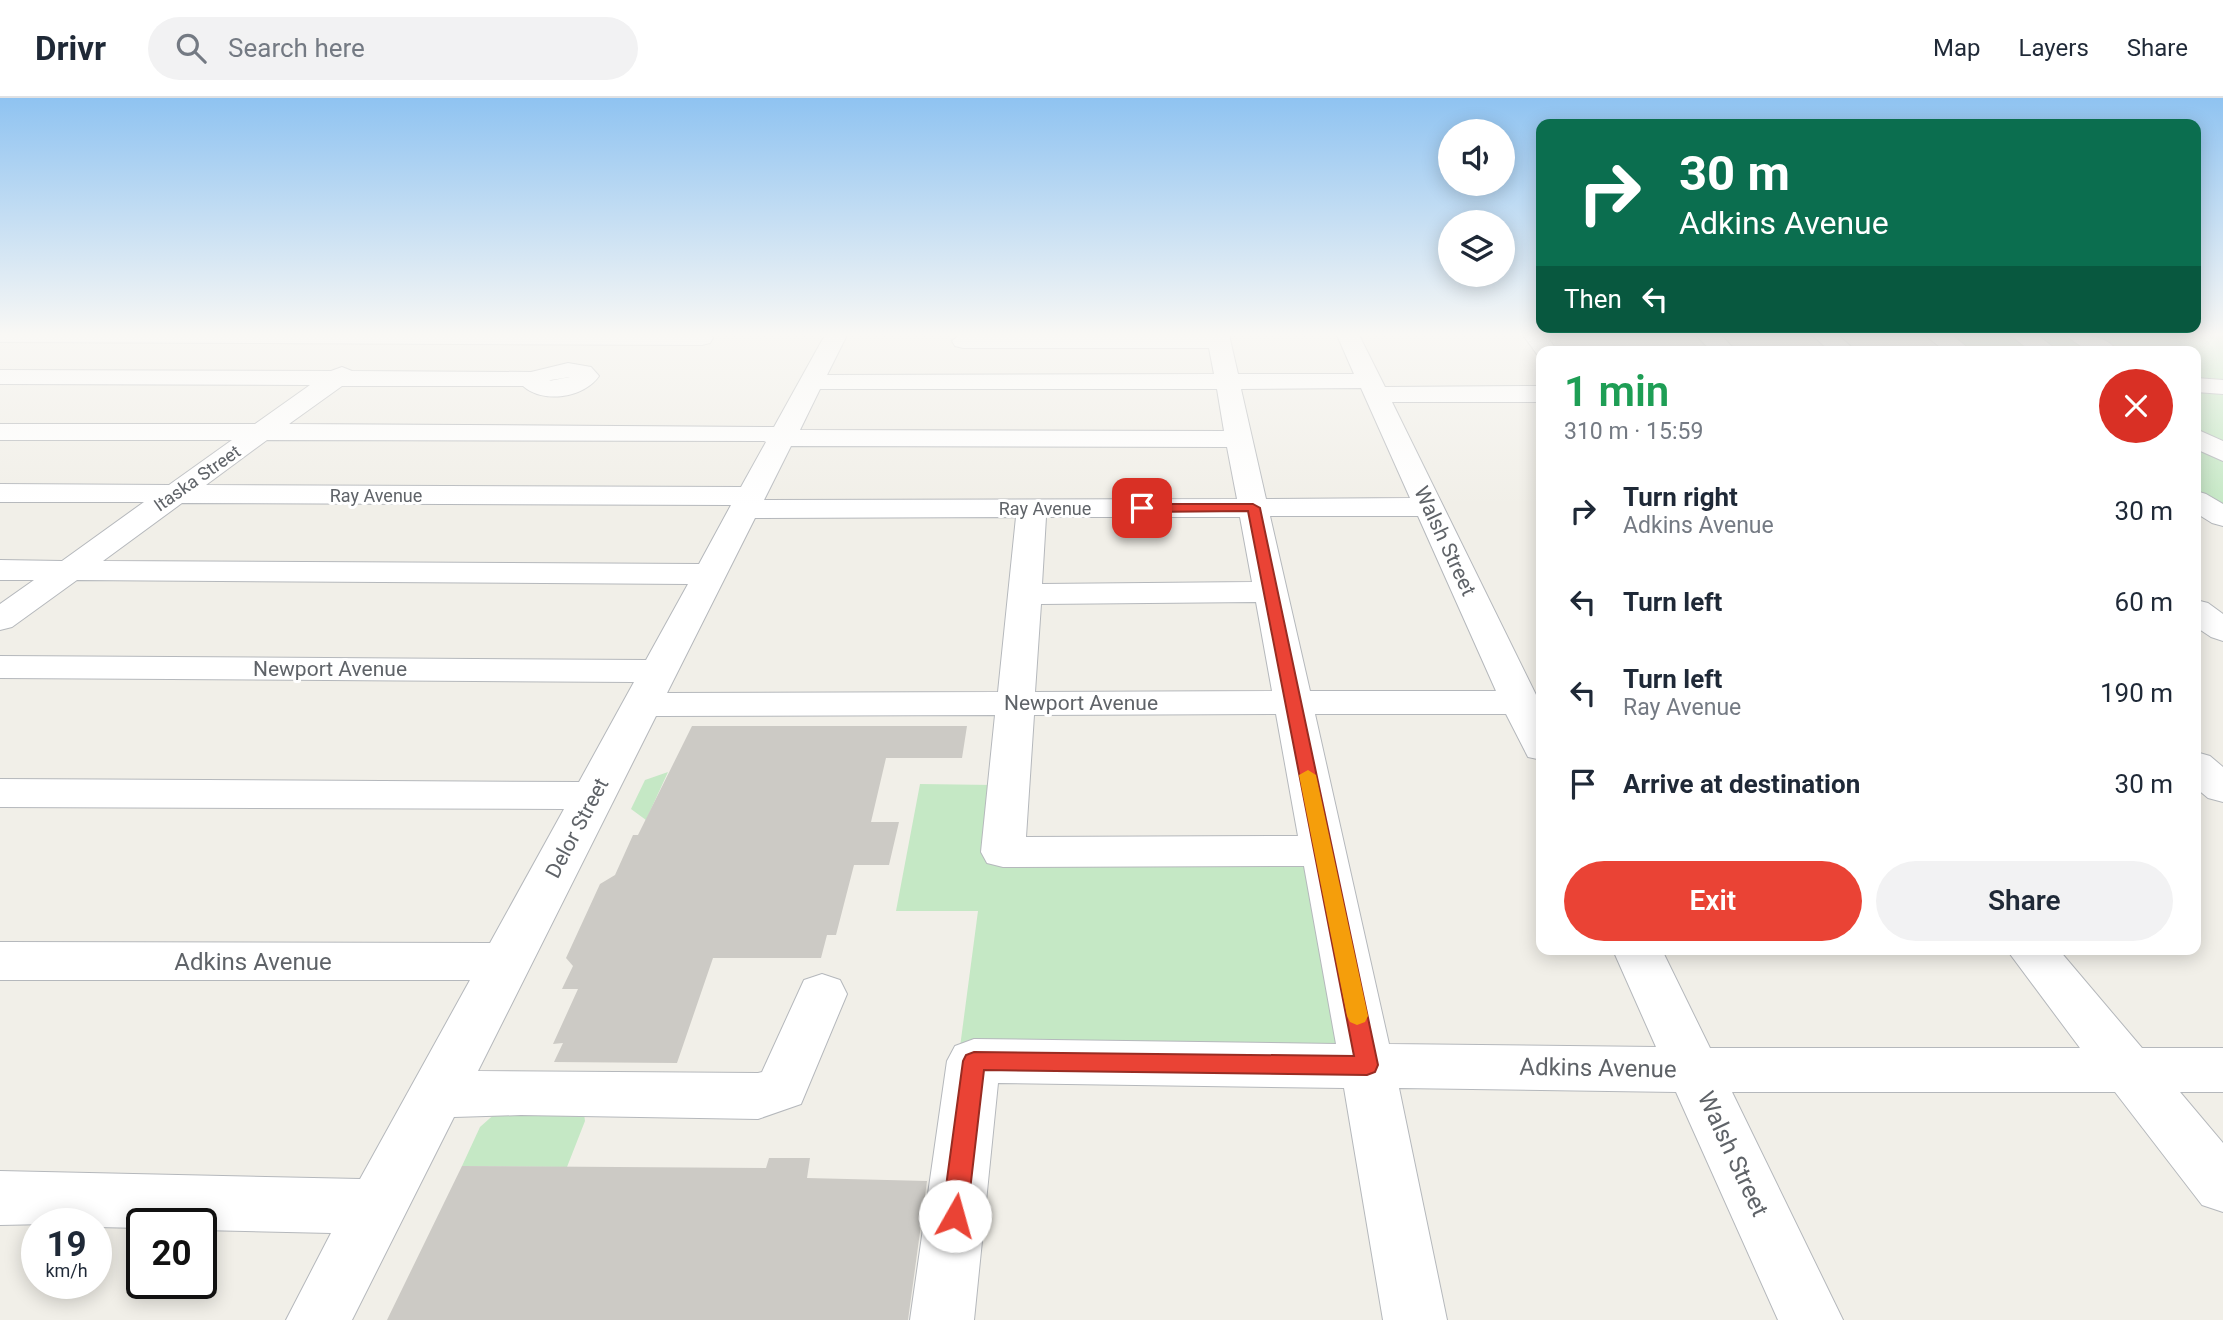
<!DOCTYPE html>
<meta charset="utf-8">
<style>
body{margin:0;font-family:Roboto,sans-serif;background:#f2f2f3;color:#1f2937;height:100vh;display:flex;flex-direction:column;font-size:26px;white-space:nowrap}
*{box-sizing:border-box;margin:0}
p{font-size:23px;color:#747a83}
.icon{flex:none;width:38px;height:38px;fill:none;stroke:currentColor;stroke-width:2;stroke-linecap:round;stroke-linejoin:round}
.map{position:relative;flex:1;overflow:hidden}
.panel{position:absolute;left:1536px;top:248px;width:665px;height:609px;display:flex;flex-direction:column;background:#fff;border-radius:14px;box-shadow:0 4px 18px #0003}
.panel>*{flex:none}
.hud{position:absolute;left:1536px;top:21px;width:665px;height:214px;border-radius:14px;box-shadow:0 4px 18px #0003;background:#0b6e4f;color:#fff;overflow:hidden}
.controls{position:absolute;left:1438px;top:21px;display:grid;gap:14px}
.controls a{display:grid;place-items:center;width:77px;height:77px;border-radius:50%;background:#fff;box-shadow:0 4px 18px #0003;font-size:35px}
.speed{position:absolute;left:21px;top:1110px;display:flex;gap:14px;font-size:35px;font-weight:700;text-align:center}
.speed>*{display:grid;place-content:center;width:91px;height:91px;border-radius:50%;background:#fff;box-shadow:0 4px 18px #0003;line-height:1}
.speed small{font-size:18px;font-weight:400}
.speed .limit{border:4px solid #111;border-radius:10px;background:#fff;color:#111}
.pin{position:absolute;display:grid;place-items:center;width:60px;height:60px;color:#fff;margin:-30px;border-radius:14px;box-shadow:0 4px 10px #0006}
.me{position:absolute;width:77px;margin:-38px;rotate:7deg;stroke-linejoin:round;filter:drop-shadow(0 0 5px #0008)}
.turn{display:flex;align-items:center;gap:24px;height:147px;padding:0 28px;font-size:32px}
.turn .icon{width:91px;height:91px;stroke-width:2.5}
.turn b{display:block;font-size:49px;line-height:60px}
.then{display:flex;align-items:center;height:66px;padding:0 28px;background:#0003;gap:14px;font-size:26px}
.round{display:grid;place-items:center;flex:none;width:74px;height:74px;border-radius:37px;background:#f2f2f3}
.overview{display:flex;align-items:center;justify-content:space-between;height:119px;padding:0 28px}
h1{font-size:42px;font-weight:600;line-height:52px;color:#1e9e55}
.primary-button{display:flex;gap:14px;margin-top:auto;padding:14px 28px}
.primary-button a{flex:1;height:80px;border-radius:42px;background:#ea4335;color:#fff;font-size:28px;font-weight:600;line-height:80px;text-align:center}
.primary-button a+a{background:#f2f2f3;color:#1f2937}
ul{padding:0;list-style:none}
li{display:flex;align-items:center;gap:21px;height:91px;padding:0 28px}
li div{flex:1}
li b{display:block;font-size:26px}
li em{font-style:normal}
header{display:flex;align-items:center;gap:42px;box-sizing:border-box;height:98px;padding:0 35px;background:#fff;border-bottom:2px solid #e0e1e3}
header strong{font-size:33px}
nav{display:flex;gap:38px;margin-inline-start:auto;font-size:24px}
.search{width:490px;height:63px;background:#f2f2f3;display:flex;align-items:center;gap:18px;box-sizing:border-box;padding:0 24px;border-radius:38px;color:#747a83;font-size:26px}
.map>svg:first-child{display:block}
.green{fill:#c5e8c5}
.building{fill:#cccac5}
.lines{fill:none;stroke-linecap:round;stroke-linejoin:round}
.minor-casing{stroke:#b5b8bc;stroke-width:2}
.minor{fill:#fff;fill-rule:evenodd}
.route{fill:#ea4335;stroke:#982c22;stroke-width:2}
.slow{fill:#f59e0b}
.labels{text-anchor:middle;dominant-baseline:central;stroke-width:6;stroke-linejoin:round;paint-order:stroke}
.far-street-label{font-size:18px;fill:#5f6368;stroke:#fff}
.street-label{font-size:21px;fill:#5f6368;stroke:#fff}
.near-street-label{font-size:24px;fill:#5f6368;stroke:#fff}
</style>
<header>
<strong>Drivr</strong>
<div class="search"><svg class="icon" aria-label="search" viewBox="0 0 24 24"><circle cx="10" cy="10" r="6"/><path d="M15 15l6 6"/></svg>Search here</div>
<nav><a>Map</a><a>Layers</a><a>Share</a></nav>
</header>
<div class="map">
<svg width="2223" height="1222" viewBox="0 0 2223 1222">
<rect width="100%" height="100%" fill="#f1efe8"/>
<path class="green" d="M 1941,237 L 2223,237 L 2223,416 L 2196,399 L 2196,254 L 1968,254 Z
M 668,674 L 646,722 L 631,711 L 645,682 Z
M 920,686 L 994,687 L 985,760 L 1306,763 L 1340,950 L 960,949 L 978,813 L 896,813 Z
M 498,1013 L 584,1016 L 585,1023 L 567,1069 L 462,1068 L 480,1029 Z"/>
<path class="building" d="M 692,628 L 967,628 L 962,660 L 886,660 L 871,724 L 899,724 L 889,767 L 854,767 L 836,837 L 827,837 L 821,860 L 713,860 L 677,965 L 554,964 L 563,945 L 553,946 L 578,891 L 562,891 L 573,868 L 566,860 L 600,786 L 615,777 L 633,737 L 638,737 Z
M 769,1060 L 810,1060 L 807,1080 L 927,1083 L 908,1222 L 387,1222 L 462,1068 L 766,1070 Z"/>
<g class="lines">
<g class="minor-casing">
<path id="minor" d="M 0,237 L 711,237 L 713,240 L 710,245 L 702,247 L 0,244 Z
M 825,237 L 847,237 L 827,277 L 1214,276 L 1209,250 L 963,250 L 955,248 L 952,243 L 959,237 L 1229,237 L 1238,276 L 1354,276 L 1337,237 L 1359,237 L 1385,289 L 1542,288 L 1542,304 L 1392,304 L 1542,609 L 1542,662 L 1528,659 L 1506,616 L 1315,616 L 1389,946 L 1656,949 L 1613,852 L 1662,852 L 1710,950 L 2080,950 L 2007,852 L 2059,852 L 2142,950 L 2223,950 L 2223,994 L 2180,994 L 2223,1045 L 2223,1114 L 2202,1107 L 2115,994 L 1732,994 L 1843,1222 L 1778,1222 L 1676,994 L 1399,990 L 1447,1222 L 1383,1222 L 1344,990 L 998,985 L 974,1222 L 910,1222 L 947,963 L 955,948 L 974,941 L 1336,946 L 1304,768 L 1003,769 L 987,765 L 981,754 L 995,617 L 656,618 L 478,973 L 758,975 L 762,974 L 804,882 L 822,876 L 840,882 L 847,896 L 801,1006 L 758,1021 L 521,1017 L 454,1019 L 352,1222 L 286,1222 L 331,1135 L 201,1132 L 201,1125 L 142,1125 L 142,1130 L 96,1129 L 96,1125 L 0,1127 L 0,1073 L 360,1081 L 470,882 L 0,882 L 0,844 L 490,845 L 564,711 L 0,709 L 0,681 L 579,684 L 634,584 L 0,580 L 0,558 L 646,562 L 688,486 L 77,482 L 12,529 L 0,532 L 0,506 L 34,482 L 0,482 L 0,462 L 62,463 L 144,404 L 0,404 L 0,386 L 169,387 L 232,342 L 0,342 L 0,326 L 255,326 L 310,287 L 0,286 L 0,272 L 331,273 L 342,269 L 352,273 L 531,274 L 568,265 L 591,269 L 599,278 C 584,300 543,306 523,288 L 342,288 L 289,326 L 774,329 ZM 570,279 L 549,283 L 551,282 ZM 1361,290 L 1410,400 L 1266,401 L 1241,291 ZM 820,291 L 1217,291 L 1224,333 L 800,332 ZM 267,342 L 764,343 L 766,344 L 741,389 L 206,387 ZM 791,348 L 1227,349 L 1237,401 L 764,402 ZM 182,405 L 731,407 L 699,466 L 103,463 ZM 1270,418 L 1418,418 L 1496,593 L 1310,593 ZM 1016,419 L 998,594 L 667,595 L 755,420 ZM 1046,419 L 1240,419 L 1252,484 L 1042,486 ZM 1256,504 L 1272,593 L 1035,594 L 1041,506 ZM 1276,616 L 1298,738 L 1026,739 L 1034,617 Z
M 1523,237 L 1546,237 L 1558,254 L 1542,254 L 1542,260 L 1539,259 Z
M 1696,237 L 1721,237 L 1737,254 L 1712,254 Z
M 1812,237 L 1838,237 L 1857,254 L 1831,254 Z
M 1925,237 L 1952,237 L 1973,254 L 1946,254 Z
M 2010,237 L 2037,237 L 2060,254 L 2032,254 Z
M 2065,237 C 2084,237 2106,236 2118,254 L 2089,254 Z
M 2196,280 L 2223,282 L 2223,296 L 2196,294 Z
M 2196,331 L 2223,343 L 2223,363 L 2196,351 Z
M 2196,393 L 2206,396 L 2223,406 L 2223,428 L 2212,425 L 2196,415 Z
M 2196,502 L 2208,505 L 2223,516 L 2223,543 L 2211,539 L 2196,529 Z
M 2196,654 L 2210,658 L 2223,669 L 2223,704 L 2208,700 L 2196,690 Z"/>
</g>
<use href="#minor" class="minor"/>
</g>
<linearGradient id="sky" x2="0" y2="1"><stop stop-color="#8fc3f1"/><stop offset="0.58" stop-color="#f9f8f5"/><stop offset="1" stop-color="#f9f8f5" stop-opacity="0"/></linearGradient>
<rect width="2223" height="408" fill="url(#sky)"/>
<path class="route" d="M 1253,406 L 1260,410 L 1378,967 L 1375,974 L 1367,977 L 984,972 L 967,1118 L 964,1127 L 955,1130 L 946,1127 L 942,1118 L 963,963 L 966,957 L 974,954 L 1354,958 L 1248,413 L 1142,414 L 1136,410 L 1142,406 Z"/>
<path class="slow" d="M 1308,672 L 1316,677 L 1368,918 L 1365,924 L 1357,927 L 1350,924 L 1347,918 L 1299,677 Z"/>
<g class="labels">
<g class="far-street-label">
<text transform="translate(197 380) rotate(-35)">Itaska Street</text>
<text x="376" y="397">Ray Avenue</text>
<text x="1045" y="410">Ray Avenue</text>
</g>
<g class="street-label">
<text transform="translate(1445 443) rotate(65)">Walsh Street</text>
<text x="330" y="571">Newport Avenue</text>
<text x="1081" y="605">Newport Avenue</text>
<text transform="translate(577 730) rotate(-62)">Delor Street</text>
</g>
<g class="near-street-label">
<text x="253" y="864">Adkins Avenue</text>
<text transform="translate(1598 970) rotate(1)">Adkins Avenue</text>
<text transform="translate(1733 1056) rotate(65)">Walsh Street</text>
</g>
</g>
</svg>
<div class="controls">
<a><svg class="icon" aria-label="sound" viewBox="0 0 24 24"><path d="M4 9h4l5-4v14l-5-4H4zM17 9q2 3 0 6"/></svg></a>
<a><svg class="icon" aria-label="layers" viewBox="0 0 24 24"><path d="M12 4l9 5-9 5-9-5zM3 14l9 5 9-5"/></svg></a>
</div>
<div class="speed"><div>19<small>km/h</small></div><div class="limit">20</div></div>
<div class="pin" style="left:1142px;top:410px;background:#d93025"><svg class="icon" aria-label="arrive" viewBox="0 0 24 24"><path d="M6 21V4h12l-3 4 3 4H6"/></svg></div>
<svg class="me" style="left:955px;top:1118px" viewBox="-20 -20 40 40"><circle r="19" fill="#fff"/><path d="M0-13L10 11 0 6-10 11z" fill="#ea4335"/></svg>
<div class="hud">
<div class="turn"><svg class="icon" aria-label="right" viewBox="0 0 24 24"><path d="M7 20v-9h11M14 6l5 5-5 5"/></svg><div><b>30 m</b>Adkins Avenue</div></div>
<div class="then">Then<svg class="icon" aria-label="left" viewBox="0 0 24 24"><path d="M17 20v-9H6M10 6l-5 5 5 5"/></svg></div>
</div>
<section class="panel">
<div class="overview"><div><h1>1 min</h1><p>310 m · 15:59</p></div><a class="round" style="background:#d93025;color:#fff"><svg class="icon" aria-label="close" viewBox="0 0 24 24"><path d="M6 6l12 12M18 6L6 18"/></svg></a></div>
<ul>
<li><svg class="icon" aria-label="right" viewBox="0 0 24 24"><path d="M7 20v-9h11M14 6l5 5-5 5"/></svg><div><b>Turn right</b><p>Adkins Avenue</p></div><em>30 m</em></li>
<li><svg class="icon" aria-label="left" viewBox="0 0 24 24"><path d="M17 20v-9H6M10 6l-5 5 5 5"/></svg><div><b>Turn left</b></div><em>60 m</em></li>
<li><svg class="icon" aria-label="left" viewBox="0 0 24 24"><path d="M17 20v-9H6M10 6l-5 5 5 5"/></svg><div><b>Turn left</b><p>Ray Avenue</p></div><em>190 m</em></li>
<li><svg class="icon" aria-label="arrive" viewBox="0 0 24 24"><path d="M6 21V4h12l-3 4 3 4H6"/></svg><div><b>Arrive at destination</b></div><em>30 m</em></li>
</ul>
<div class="primary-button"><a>Exit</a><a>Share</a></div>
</section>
</div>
